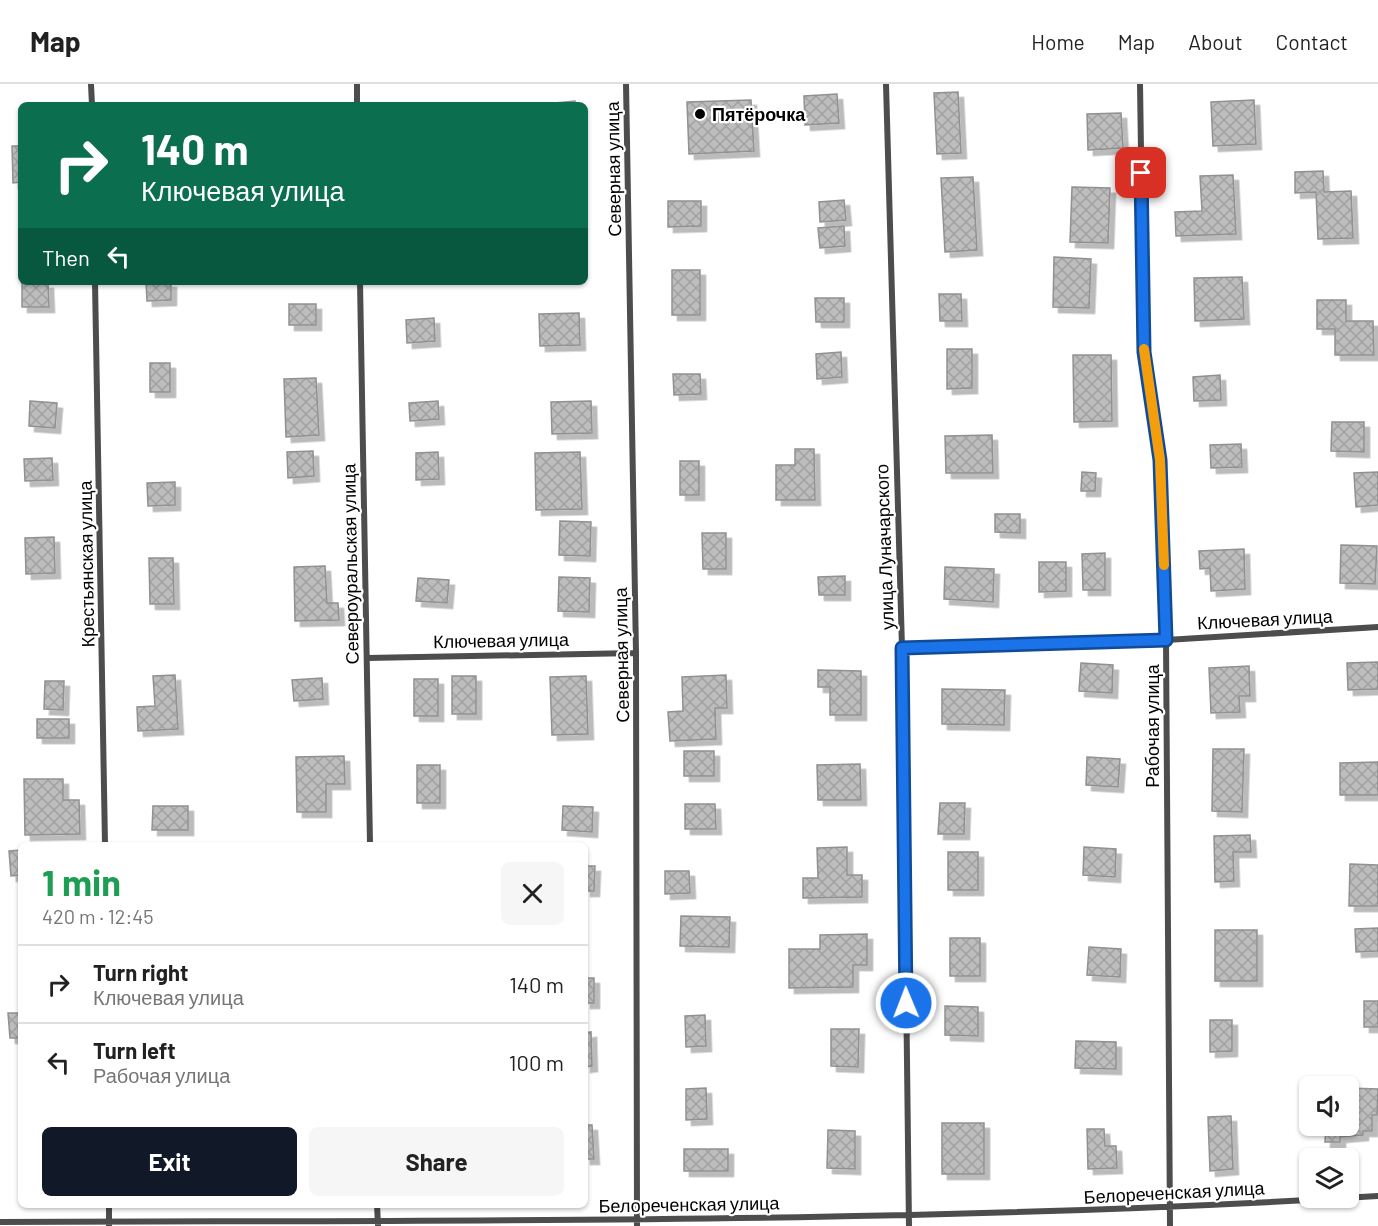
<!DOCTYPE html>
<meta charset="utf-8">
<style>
body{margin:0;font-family:Barlow,sans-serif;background:#f6f6f6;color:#222;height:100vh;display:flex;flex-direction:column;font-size:22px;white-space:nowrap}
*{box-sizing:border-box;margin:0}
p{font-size:20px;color:#767676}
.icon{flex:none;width:33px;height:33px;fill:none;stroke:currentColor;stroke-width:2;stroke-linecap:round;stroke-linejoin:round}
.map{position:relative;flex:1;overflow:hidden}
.details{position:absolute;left:18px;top:758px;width:570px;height:366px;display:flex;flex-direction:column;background:#fff;border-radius:9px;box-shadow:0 2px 4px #0004}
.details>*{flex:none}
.banner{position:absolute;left:18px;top:18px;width:570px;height:183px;border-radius:9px;box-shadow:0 2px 4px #0004;background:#0b6e4f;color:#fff;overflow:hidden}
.buttons{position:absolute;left:1299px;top:992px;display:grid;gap:12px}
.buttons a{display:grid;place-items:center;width:60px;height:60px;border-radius:9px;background:#fff;box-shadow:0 2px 4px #0004;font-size:30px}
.pin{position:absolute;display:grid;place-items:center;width:51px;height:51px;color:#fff;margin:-26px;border-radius:12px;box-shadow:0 3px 9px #0006}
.me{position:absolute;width:66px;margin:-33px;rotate:359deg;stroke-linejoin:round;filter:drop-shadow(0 0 4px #0008)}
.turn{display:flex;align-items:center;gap:21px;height:126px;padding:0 24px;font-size:27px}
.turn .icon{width:78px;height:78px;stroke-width:2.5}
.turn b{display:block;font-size:42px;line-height:51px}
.then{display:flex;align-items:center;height:57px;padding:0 24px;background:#0003;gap:12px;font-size:22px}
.round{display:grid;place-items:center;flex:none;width:63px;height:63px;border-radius:9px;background:#f6f6f6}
.headline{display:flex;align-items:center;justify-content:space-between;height:102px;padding:0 24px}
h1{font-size:36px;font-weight:700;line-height:45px;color:#1e9e55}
.button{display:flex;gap:12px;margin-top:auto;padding:12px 24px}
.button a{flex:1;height:69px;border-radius:9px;background:#111827;color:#fff;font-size:24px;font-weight:700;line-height:69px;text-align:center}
.button a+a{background:#f6f6f6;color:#222}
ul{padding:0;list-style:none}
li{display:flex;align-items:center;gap:18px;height:78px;padding:0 24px;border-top:2px solid #e0e0e0}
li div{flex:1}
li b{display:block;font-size:22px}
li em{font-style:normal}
header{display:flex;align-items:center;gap:36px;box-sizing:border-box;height:84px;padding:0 30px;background:#fff;border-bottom:2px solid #e0e0e0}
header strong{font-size:28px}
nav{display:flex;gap:33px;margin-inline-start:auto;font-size:21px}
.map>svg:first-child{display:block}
.building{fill:url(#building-cross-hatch);stroke:#919191;stroke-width:1.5;filter:url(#shadow)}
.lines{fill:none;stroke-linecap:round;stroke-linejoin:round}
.minor{stroke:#4d4d4d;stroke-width:6}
.route-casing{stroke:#114b97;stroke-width:15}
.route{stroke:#1a73e8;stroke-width:10}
.slow{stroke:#f59e0b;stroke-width:10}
.poi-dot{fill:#000;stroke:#fff;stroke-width:2}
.labels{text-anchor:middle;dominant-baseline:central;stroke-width:4.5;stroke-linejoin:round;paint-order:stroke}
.poi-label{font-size:18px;font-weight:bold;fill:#000;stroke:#fff;text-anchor:start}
.street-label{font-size:18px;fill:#000;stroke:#fff}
</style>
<header>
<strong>Map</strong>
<nav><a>Home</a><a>Map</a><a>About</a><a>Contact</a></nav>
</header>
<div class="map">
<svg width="1378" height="1142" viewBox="0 0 1378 1142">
<defs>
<pattern id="building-cross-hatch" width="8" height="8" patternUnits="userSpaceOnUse" patternTransform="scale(1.5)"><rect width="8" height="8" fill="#bdbdbd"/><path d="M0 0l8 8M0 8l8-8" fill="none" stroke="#a1a1a1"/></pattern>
<filter id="shadow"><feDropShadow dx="5.5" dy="5.5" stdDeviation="0" flood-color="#0004"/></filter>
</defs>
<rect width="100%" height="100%" fill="#fff"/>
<path class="building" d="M 958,8 L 961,69 L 937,70 L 934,9 Z
M 837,10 L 839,39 L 805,41 L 804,12 Z
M 751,16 L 754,67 L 689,70 L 687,18 Z
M 1254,16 L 1256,60 L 1213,62 L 1211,18 Z
M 575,17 L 575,21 L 545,21 L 545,20 Z
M 1121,29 L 1123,64 L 1088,66 L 1087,30 Z
M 12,62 L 21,62 L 21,98 L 13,99 Z
M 1323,87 L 1324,108 L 1351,107 L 1353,154 L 1318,155 L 1316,108 L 1295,109 L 1295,88 Z
M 1233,91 L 1236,150 L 1176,152 L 1175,128 L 1202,127 L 1200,92 Z
M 973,93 L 977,166 L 945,168 L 941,94 Z
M 1072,103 L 1110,104 L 1108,159 L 1070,158 Z
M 844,116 L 846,136 L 820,138 L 819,118 Z
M 668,117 L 701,117 L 701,142 L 668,143 Z
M 844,142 L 845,162 L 820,164 L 818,144 Z
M 1054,173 L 1091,175 L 1089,224 L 1053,223 Z
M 672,186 L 700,186 L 700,231 L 672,231 Z
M 1242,193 L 1244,235 L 1195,237 L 1194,194 Z
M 146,198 L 171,198 L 171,216 L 147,217 Z
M 22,199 L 48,199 L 49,223 L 22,223 Z
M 939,210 L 961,210 L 962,237 L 940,237 Z
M 815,214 L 844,214 L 844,238 L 816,238 Z
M 1317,216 L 1346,216 L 1346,237 L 1373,237 L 1374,271 L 1335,271 L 1335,245 L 1317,245 Z
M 289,220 L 316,220 L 316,241 L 289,241 Z
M 579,229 L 580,261 L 540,262 L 539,230 Z
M 434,234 L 435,257 L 407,259 L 406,236 Z
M 947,265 L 972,265 L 972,304 L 947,305 Z
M 841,268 L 842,293 L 817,295 L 816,270 Z
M 1073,271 L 1111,271 L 1112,337 L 1074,338 Z
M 150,279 L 170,279 L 170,308 L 150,308 Z
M 673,290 L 700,290 L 701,310 L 674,311 Z
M 1220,291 L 1221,316 L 1194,317 L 1193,293 Z
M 316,294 L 319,351 L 286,353 L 284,295 Z
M 30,317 L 57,319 L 55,344 L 29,342 Z
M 438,317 L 439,335 L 410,337 L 409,319 Z
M 591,317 L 592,349 L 552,350 L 551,318 Z
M 1332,338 L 1364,338 L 1364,368 L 1331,367 Z
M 992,351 L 993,389 L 946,389 L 945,352 Z
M 1241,360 L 1242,383 L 1211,384 L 1210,361 Z
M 795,365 L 814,365 L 815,416 L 776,416 L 776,381 L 795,381 Z
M 313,367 L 314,392 L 288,394 L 287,368 Z
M 438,368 L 439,395 L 416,396 L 416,369 Z
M 580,368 L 582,425 L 536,426 L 535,369 Z
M 52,374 L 53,396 L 25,397 L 24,375 Z
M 680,377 L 699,377 L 699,411 L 680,411 Z
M 1082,388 L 1096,389 L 1095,407 L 1081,407 Z
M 1378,388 L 1378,421 L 1356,423 L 1354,389 Z
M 175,398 L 175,421 L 148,422 L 147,399 Z
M 995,430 L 1020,430 L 1020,449 L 995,448 Z
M 560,437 L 591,438 L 590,472 L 559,471 Z
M 702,449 L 726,449 L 726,485 L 703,485 Z
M 54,453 L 55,489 L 26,490 L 25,454 Z
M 1341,461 L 1377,462 L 1375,500 L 1340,499 Z
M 1244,465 L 1245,505 L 1211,507 L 1210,484 L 1200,485 L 1199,467 Z
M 1105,469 L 1105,506 L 1083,506 L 1082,470 Z
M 149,474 L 173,474 L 174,520 L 150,520 Z
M 1039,478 L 1066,478 L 1066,507 L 1039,508 Z
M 325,482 L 327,519 L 338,519 L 339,536 L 295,537 L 294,483 Z
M 945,483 L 994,485 L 993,518 L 944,515 Z
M 845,492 L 845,511 L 819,511 L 818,493 Z
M 559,493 L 590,494 L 589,528 L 558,527 Z
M 418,494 L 449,496 L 447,519 L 416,517 Z
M 1378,578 L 1378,605 L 1348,606 L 1347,579 Z
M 1081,579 L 1113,581 L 1112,609 L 1079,607 Z
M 1249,582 L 1250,612 L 1239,612 L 1240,628 L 1211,629 L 1209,584 Z
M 818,586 L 861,587 L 861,631 L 830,631 L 830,603 L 818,603 Z
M 175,591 L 178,645 L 138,647 L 137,623 L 155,622 L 153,592 Z
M 726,591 L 727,624 L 715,624 L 716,655 L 670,657 L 668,628 L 683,627 L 682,593 Z
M 452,592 L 476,592 L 476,630 L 452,630 Z
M 586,592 L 588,650 L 552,651 L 550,593 Z
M 322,594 L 323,615 L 294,617 L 292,596 Z
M 414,595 L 438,595 L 438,632 L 414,632 Z
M 45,597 L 64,597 L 63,626 L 44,625 Z
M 942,605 L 1005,606 L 1004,641 L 942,640 Z
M 37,635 L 69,635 L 69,654 L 37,654 Z
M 1213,665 L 1244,665 L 1242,728 L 1212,727 Z
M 684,667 L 714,667 L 714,692 L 684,692 Z
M 344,672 L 345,700 L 326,700 L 326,728 L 297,728 L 296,673 Z
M 1087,673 L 1120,675 L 1118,703 L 1086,701 Z
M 1378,678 L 1378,711 L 1340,711 L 1340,679 Z
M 860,680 L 861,716 L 818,716 L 817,681 Z
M 417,681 L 440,681 L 440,719 L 417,719 Z
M 24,695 L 63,695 L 63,716 L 79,716 L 80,750 L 25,751 Z
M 940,719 L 965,719 L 964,750 L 938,750 Z
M 685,720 L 715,720 L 716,745 L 685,745 Z
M 153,722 L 188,722 L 188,746 L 152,746 Z
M 563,722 L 593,723 L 592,748 L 562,746 Z
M 1250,751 L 1251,768 L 1233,768 L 1234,797 L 1215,798 L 1214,752 Z
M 847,763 L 847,791 L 862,791 L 862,813 L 803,814 L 803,794 L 818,794 L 817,764 Z
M 1084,763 L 1116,765 L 1115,793 L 1083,791 Z
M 21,766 L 21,791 L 11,792 L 9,767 Z
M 948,768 L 978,768 L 978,806 L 948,806 Z
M 1350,780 L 1378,781 L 1378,822 L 1349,822 Z
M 585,782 L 595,782 L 594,807 L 585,807 Z
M 665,787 L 689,787 L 690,809 L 665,810 Z
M 681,832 L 730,833 L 729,863 L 680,862 Z
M 1378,844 L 1378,867 L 1356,868 L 1355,845 Z
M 1215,846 L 1257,846 L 1257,897 L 1215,897 Z
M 867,850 L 867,881 L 853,881 L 853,903 L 789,904 L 789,865 L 820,865 L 820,851 Z
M 950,854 L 980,854 L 980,892 L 950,892 Z
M 1089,863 L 1121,865 L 1120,893 L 1087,891 Z
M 585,894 L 594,894 L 594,919 L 585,919 Z
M 1364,917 L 1378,917 L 1378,943 L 1364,943 Z
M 945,922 L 978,923 L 978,952 L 945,951 Z
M 8,929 L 21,929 L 21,954 L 10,954 Z
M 705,931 L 706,962 L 686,963 L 685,932 Z
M 1210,936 L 1232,936 L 1232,967 L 1210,968 Z
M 831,945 L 859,945 L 858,983 L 831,982 Z
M 591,948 L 592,982 L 585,983 L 585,949 Z
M 1076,957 L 1116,958 L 1116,985 L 1075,984 Z
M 706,1004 L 707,1035 L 686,1036 L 686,1005 Z
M 1348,1004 L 1378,1005 L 1377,1031 L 1372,1031 L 1372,1047 L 1363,1047 L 1363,1051 L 1340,1053 L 1340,1058 L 1325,1058 L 1326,1041 L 1348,1041 Z
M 1231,1032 L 1233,1085 L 1210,1087 L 1208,1033 Z
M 942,1039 L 984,1039 L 984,1090 L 942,1090 Z
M 585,1041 L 592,1041 L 594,1075 L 585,1075 Z
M 1087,1045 L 1104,1045 L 1105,1062 L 1116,1062 L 1117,1084 L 1088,1085 Z
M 828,1046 L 855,1047 L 855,1085 L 827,1084 Z
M 684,1065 L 728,1065 L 728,1087 L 684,1087 Z"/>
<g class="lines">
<path class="minor" d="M 91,0 L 92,21
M 357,0 L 357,21
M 626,0 L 636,569 L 637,1142
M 886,0 L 902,564 L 909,1142
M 1140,0 L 1144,268 L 1160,376 L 1166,556 L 1170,1142
M 95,198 L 105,760
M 360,198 L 370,760
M 902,564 L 1166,556 L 1378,543
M 367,574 L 636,569
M 109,1120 L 109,1142
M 377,1120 L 378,1142
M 0,1138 C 460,1136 919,1140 1378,1112"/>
</g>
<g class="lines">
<g class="route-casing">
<path id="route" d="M 906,919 L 902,564 L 1166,556 L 1160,376 L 1144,268 L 1141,89"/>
</g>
<use href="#route" class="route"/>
<path class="slow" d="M 1144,265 L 1160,376 L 1164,481"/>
</g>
<circle class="poi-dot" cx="700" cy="30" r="6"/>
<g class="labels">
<g class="poi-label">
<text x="712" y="30">Пятёрочка</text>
</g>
<g class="street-label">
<text transform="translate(613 85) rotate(-91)">Северная улица</text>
<text transform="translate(884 463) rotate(-92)">улица Луначарского</text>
<text transform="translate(86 480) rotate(-91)">Крестьянская улица</text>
<text transform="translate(350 480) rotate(-91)">Североуральская улица</text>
<text transform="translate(1265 535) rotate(-3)">Ключевая улица</text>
<text transform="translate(501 556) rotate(-1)">Ключевая улица</text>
<text transform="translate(621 571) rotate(-91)">Северная улица</text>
<text transform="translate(1152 642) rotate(-90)">Рабочая улица</text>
<text transform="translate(1174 1108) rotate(-3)">Белореченская улица</text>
<text transform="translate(689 1120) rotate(-1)">Белореченская улица</text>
</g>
</g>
</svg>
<div class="buttons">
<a><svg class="icon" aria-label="sound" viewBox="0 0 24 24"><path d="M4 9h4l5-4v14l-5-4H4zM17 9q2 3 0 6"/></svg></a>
<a><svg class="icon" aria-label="layers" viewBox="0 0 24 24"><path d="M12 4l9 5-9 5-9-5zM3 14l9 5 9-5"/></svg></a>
</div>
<div class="pin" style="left:1141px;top:89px;background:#d93025"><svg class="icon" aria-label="arrive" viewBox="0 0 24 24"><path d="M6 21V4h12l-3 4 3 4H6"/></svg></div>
<svg class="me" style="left:906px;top:919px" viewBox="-20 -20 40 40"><circle r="17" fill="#1a73e8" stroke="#fff" stroke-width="3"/><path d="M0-11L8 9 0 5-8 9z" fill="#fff"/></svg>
<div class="banner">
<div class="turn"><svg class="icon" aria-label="right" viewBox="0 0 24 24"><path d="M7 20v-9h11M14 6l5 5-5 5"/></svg><div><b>140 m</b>Ключевая улица</div></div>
<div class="then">Then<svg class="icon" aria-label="left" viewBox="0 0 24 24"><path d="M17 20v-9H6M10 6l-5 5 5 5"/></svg></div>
</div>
<section class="details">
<div class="headline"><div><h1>1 min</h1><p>420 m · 12:45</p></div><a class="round"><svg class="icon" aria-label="close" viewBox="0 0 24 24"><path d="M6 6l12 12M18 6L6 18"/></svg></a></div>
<ul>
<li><svg class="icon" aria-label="right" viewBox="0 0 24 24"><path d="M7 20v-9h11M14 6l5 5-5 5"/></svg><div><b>Turn right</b><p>Ключевая улица</p></div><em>140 m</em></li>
<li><svg class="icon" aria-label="left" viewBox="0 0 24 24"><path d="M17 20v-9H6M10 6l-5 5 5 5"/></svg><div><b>Turn left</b><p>Рабочая улица</p></div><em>100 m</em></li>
</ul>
<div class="button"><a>Exit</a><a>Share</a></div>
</section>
</div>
